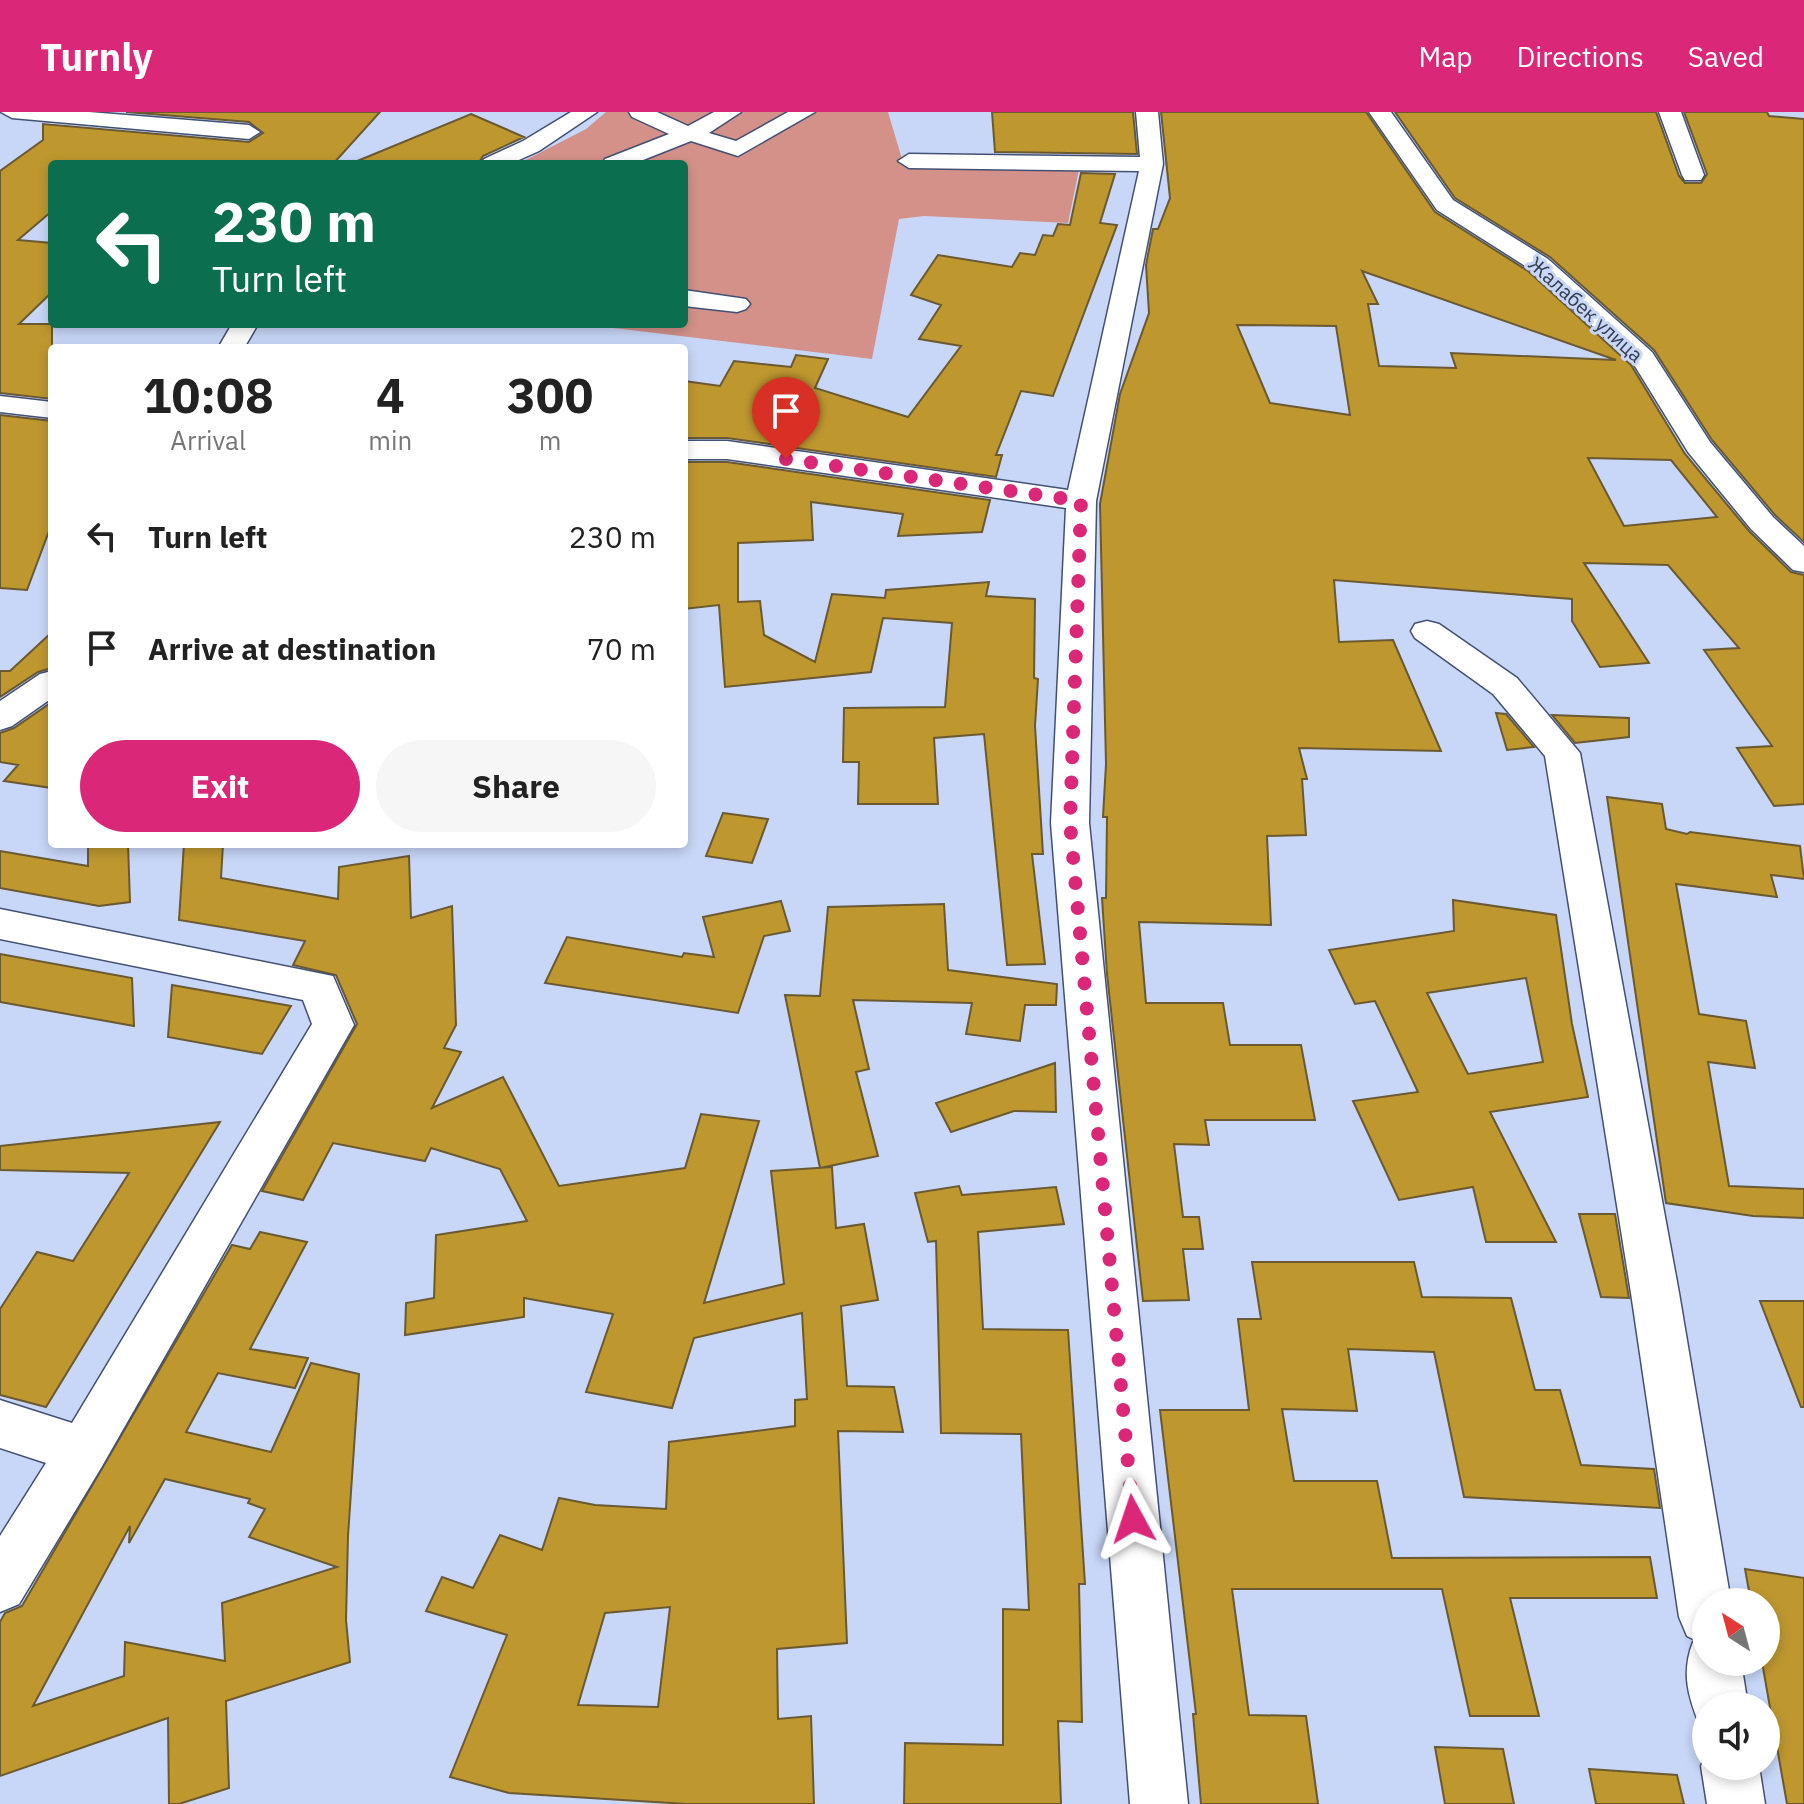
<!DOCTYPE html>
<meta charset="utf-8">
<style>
body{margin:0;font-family:"IBM Plex Sans",sans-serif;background:#f6f6f6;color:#222;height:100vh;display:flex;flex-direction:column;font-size:30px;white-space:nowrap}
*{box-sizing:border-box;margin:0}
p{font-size:26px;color:#767676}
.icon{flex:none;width:44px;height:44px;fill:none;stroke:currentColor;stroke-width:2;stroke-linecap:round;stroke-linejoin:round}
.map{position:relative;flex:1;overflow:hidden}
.side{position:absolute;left:48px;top:232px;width:640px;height:504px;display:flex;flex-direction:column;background:#fff;border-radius:8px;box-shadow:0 4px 12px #0003}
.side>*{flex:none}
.top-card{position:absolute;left:48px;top:48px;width:640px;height:168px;border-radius:8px;box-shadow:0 4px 12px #0003;background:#0b6e4f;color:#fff;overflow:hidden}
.needle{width:52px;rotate:324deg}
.fabs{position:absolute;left:1692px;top:1476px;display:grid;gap:16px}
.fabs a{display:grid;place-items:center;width:88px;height:88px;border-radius:50%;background:#fff;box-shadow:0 4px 12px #0003;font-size:40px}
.pin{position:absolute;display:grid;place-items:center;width:68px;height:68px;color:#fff;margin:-82px -34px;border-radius:50% 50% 50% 0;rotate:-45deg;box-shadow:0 0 8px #0007}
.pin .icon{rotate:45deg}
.me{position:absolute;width:88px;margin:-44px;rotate:355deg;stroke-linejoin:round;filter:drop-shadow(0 0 6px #0008)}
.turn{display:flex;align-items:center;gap:28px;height:168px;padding:0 32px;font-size:36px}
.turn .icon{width:104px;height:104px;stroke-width:2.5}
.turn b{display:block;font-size:56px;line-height:68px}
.eta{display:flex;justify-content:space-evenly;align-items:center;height:136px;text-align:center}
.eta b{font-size:48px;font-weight:700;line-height:56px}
.action{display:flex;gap:16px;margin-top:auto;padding:16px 32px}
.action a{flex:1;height:92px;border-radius:48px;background:#db2777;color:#fff;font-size:32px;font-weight:700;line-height:92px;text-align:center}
.action a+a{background:#f6f6f6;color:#222}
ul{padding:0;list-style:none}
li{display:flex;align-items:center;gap:24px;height:112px;padding:0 32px}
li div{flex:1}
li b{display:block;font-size:30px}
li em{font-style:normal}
header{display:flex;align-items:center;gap:48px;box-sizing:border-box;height:112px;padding:0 40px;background:#db2777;color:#fff}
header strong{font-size:38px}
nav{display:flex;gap:44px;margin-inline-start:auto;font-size:28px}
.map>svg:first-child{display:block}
.green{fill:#d39189}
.building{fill:#be972f;stroke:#6a5931;stroke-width:2;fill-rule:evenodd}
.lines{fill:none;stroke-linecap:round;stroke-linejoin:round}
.minor-casing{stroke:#425073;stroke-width:3}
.minor{fill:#fff;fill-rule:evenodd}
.route{stroke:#db2777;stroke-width:14;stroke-dasharray:0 25.2}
.labels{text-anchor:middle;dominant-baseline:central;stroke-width:6;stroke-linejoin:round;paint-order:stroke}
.far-street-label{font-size:20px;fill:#353c4c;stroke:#c8d7f8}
</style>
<header>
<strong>Turnly</strong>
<nav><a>Map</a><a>Directions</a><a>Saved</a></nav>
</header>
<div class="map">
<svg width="1804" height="1692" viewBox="0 0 1804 1692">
<rect width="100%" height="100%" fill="#c8d7f8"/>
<path class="green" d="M 606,0 L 888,0 L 902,47 L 1081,48 L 1068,111 L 924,104 L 899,107 L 872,247 L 580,212 L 684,212 L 684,52 L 518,52 L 586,17 Z"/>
<path class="building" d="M 126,0 L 380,0 L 333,52 L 52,52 L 52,99 L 18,128 L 52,131 L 52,180 L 19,212 L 52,212 L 52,287 L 0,281 L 0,59 L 43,28 L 43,12 L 249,30 L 263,21 L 249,10 Z
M 992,0 L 1133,0 L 1137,42 L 995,40 Z
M 1161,0 L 1366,0 L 1435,100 L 1528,159 L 1631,253 L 1685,342 L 1749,419 L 1791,460 L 1804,463 L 1804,692 L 1774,694 L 1737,636 L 1772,634 L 1704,538 L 1739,536 L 1668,453 L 1584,451 L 1649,551 L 1600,555 L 1572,509 L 1572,487 L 1334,468 L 1339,530 L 1393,528 L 1441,639 L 1299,636 L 1307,667 L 1302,667 L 1306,723 L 1267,724 L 1271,813 L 1139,810 L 1146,891 L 1223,891 L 1230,933 L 1301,933 L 1315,1008 L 1205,1008 L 1209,1033 L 1174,1032 L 1183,1105 L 1199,1105 L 1203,1137 L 1183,1137 L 1189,1188 L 1143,1189 L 1107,862 L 1102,786 L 1106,786 L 1107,705 L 1103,705 L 1106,652 L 1100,392 L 1120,282 L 1149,201 L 1146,153 L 1153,117 L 1158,117 L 1170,86 ZM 1362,159 L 1616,248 L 1451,241 L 1456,256 L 1379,254 L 1368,192 L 1378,192 ZM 1237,213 L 1336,214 L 1350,303 L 1270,291 ZM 1588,346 L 1671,348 L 1717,405 L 1624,414 Z
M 1395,0 L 1656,0 L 1679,64 L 1685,71 L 1701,71 L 1707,62 L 1684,0 L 1767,0 L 1769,4 L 1804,7 L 1804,430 L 1775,403 L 1712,328 L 1654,238 L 1550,145 L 1455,86 Z
M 471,2 L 524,25 L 483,44 L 478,52 L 350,52 Z
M 1081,61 L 1115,62 L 1100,111 L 1117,113 L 1053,284 L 1021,279 L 996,343 L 1002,343 L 996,365 L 727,326 L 684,326 L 684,269 L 720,274 L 734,249 L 791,255 L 796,243 L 828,247 L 815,276 L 908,305 L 961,234 L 919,227 L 941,193 L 911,183 L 938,143 L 1012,155 L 1020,141 L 1035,143 L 1043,123 L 1053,124 L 1058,112 L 1070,113 Z
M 0,303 L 52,309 L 52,411 L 27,478 L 0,476 Z
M 684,350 L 727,350 L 990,388 L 982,420 L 898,424 L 903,402 L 811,390 L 813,428 L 738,431 L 738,490 L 760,489 L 764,523 L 815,550 L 832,482 L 885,486 L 886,478 L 989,470 L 986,484 L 1035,487 L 1034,566 L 1038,567 L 1035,614 L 1043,742 L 1032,742 L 1045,852 L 1007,853 L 984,622 L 934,626 L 938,692 L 858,692 L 859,650 L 843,650 L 844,596 L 945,595 L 952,511 L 883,506 L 871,560 L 725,575 L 719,493 L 684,497 Z
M 52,520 L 52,556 L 38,560 L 0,585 L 0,559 L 10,559 Z
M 52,590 L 52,676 L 4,669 L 18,653 L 0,650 L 0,621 L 14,616 Z
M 1496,601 L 1506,602 L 1534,635 L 1507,638 Z
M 1552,603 L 1629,606 L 1629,625 L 1575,631 Z
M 1607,685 L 1662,692 L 1666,717 L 1687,722 L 1690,720 L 1800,734 L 1804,767 L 1771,763 L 1777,785 L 1676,772 L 1699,902 L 1746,909 L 1755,956 L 1708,950 L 1729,1074 L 1804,1077 L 1804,1106 L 1753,1104 L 1666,1091 Z
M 723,701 L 768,707 L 752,751 L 706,744 Z
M 88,732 L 128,732 L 130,790 L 99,794 L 0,776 L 0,739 L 88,754 Z
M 184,732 L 223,732 L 221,766 L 338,787 L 339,755 L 409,744 L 411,806 L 452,794 L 456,913 L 444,936 L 461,940 L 432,996 L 503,965 L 559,1074 L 685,1056 L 701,1002 L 759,1009 L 704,1191 L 784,1172 L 771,1059 L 832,1055 L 836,1116 L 864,1112 L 878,1188 L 841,1194 L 847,1274 L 894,1275 L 903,1320 L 838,1319 L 847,1531 L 777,1537 L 778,1607 L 811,1604 L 814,1692 L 687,1692 L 509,1681 L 450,1665 L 507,1523 L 426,1499 L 442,1465 L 473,1476 L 500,1423 L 542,1438 L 559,1386 L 595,1393 L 666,1397 L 669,1330 L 795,1314 L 795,1288 L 807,1287 L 802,1201 L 694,1226 L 672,1296 L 586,1280 L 613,1202 L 524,1186 L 524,1205 L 405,1223 L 406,1191 L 434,1186 L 436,1123 L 527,1109 L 500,1057 L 431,1036 L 425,1049 L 333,1031 L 303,1088 L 262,1079 L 357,912 L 336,863 L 293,853 L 305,829 L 179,808 ZM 670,1495 L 658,1595 L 578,1593 L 605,1501 Z
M 1453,788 L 1556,803 L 1572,912 L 1588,985 L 1490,1000 L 1556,1130 L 1486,1130 L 1473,1075 L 1399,1088 L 1353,989 L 1418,980 L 1375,889 L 1355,892 L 1329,838 L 1454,819 ZM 1526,866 L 1543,950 L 1468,962 L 1427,881 Z
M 781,789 L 790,819 L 764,824 L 738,901 L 545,871 L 567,825 L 682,845 L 684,841 L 714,845 L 703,805 Z
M 944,792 L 948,858 L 1057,872 L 1056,893 L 1025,893 L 1020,929 L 966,922 L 972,891 L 853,888 L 869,957 L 856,960 L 878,1044 L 820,1056 L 785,883 L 820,884 L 828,795 Z
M 0,842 L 132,866 L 134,914 L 0,890 Z
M 172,873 L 291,894 L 262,942 L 168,925 Z
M 1055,951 L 1056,1000 L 1014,999 L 951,1020 L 936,991 Z
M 220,1010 L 46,1295 L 0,1283 L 0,1197 L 37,1140 L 73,1149 L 129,1061 L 0,1058 L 0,1034 Z
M 959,1074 L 962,1083 L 1056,1075 L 1064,1112 L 978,1120 L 983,1217 L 1068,1218 L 1085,1472 L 1079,1472 L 1082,1610 L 1058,1609 L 1061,1692 L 904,1692 L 905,1631 L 1003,1633 L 1003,1497 L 1029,1498 L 1021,1322 L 941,1321 L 936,1129 L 928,1130 L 915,1081 Z
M 1579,1102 L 1615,1102 L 1629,1186 L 1601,1185 Z
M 260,1120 L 307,1130 L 250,1237 L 308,1246 L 295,1276 L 218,1261 L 186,1320 L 271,1340 L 311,1251 L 359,1262 L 348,1424 L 346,1508 L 350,1550 L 226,1589 L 229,1676 L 179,1692 L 169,1692 L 168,1606 L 0,1664 L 0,1510 L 5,1501 L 22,1494 L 232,1133 L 250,1137 ZM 165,1367 L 250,1387 L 248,1391 L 265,1397 L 249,1425 L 337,1455 L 222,1491 L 225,1549 L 125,1530 L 124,1564 L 33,1594 L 130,1414 L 129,1431 Z
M 1252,1150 L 1414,1150 L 1422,1185 L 1511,1186 L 1535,1278 L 1560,1278 L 1581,1353 L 1654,1357 L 1660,1396 L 1464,1385 L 1434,1240 L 1348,1237 L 1357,1299 L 1282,1297 L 1294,1369 L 1377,1369 L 1392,1446 L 1650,1445 L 1657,1486 L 1510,1486 L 1539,1604 L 1470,1604 L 1442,1477 L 1232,1477 L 1249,1603 L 1306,1604 L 1318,1692 L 1201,1692 L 1193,1602 L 1196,1602 L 1160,1298 L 1249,1298 L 1238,1207 L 1261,1207 Z
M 1760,1189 L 1804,1189 L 1804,1295 L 1801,1295 Z
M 1745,1457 L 1804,1466 L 1804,1692 L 1787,1692 L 1762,1550 L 1766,1550 L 1766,1490 L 1751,1490 Z
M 1435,1635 L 1503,1637 L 1514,1692 L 1445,1692 Z
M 1589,1657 L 1677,1663 L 1684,1692 L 1596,1692 Z"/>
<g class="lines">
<g class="minor-casing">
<path id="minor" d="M 1,0 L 89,0 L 249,13 L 260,20 L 249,27 L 12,6 Z
M 571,0 L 597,0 L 539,39 L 510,52 L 481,52 L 484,47 L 523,29 Z
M 629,0 L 657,0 L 688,14 L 714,0 L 741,0 L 709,21 L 736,29 L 788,0 L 815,0 L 738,44 L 691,29 L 633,52 L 602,52 L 605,47 L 669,22 L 632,5 Z
M 1136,0 L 1158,0 L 1163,52 L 1096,389 L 1089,711 L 1188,1692 L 1130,1692 L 1051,711 L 1066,396 L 727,347 L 684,347 L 684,329 L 727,329 L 1068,378 L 1139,59 L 909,56 L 898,49 L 909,42 L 1140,45 Z
M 1369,0 L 1391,0 L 1453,88 L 1548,147 L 1652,240 L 1710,330 L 1773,405 L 1804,434 L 1804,460 L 1793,458 L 1751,417 L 1688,340 L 1633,251 L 1530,157 L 1437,98 Z
M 1659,0 L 1681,0 L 1704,63 L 1701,68 L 1685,68 L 1682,63 Z
M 684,178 L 746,187 L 750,192 L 746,197 L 737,200 L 684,194 Z
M 232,212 L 258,212 L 244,236 L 218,236 Z
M 0,284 L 52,290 L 52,306 L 0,300 Z
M 1427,509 L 1439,512 L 1517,566 L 1580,641 L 1679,1181 L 1731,1490 L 1706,1490 L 1706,1550 L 1741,1550 L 1748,1594 L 1706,1594 L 1706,1616 L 1700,1614 C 1688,1585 1681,1560 1693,1530 L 1697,1529 L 1687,1524 L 1679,1505 L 1631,1181 L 1545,644 L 1493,582 L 1415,526 L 1411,519 L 1415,512 Z
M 52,559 L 52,586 L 12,614 L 0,618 L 0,589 L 40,562 Z
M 0,797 L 333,864 L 354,913 L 101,1356 L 19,1492 L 0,1500 L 0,1424 L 46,1351 L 0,1336 L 0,1288 L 72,1311 L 312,912 L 303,888 L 0,827 Z
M 1706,1642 L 1706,1654 L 1759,1654 L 1765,1692 L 1707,1692 L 1701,1654 Z"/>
</g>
<use href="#minor" class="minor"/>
</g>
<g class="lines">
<path class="route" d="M 786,347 L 1081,389 L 1070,711 L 1133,1407"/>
</g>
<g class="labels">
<g class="far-street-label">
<text transform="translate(1586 197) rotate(42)">Жалабек улица</text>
</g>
</g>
</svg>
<div class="fabs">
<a><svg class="needle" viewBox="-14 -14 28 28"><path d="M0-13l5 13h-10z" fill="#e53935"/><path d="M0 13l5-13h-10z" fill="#767676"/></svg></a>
<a><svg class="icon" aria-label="sound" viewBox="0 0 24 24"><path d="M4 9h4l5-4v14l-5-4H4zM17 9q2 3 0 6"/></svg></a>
</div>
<div class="pin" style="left:786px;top:347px;background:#d93025"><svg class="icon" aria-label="arrive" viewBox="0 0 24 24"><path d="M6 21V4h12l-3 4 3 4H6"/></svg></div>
<svg class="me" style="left:1133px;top:1407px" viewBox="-20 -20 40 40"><path d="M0-17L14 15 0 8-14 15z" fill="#db2777" stroke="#fff" stroke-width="4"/></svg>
<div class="top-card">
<div class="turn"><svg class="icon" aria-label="left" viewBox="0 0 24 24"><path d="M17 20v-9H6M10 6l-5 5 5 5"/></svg><div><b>230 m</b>Turn left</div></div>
</div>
<section class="side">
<div class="eta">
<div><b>10:08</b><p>Arrival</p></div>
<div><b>4</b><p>min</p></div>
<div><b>300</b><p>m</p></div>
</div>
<ul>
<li><svg class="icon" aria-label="left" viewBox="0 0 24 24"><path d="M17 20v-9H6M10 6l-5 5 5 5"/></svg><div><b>Turn left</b></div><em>230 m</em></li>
<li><svg class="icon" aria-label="arrive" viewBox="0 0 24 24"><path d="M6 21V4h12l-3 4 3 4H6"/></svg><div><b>Arrive at destination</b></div><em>70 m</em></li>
</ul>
<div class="action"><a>Exit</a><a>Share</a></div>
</section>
</div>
